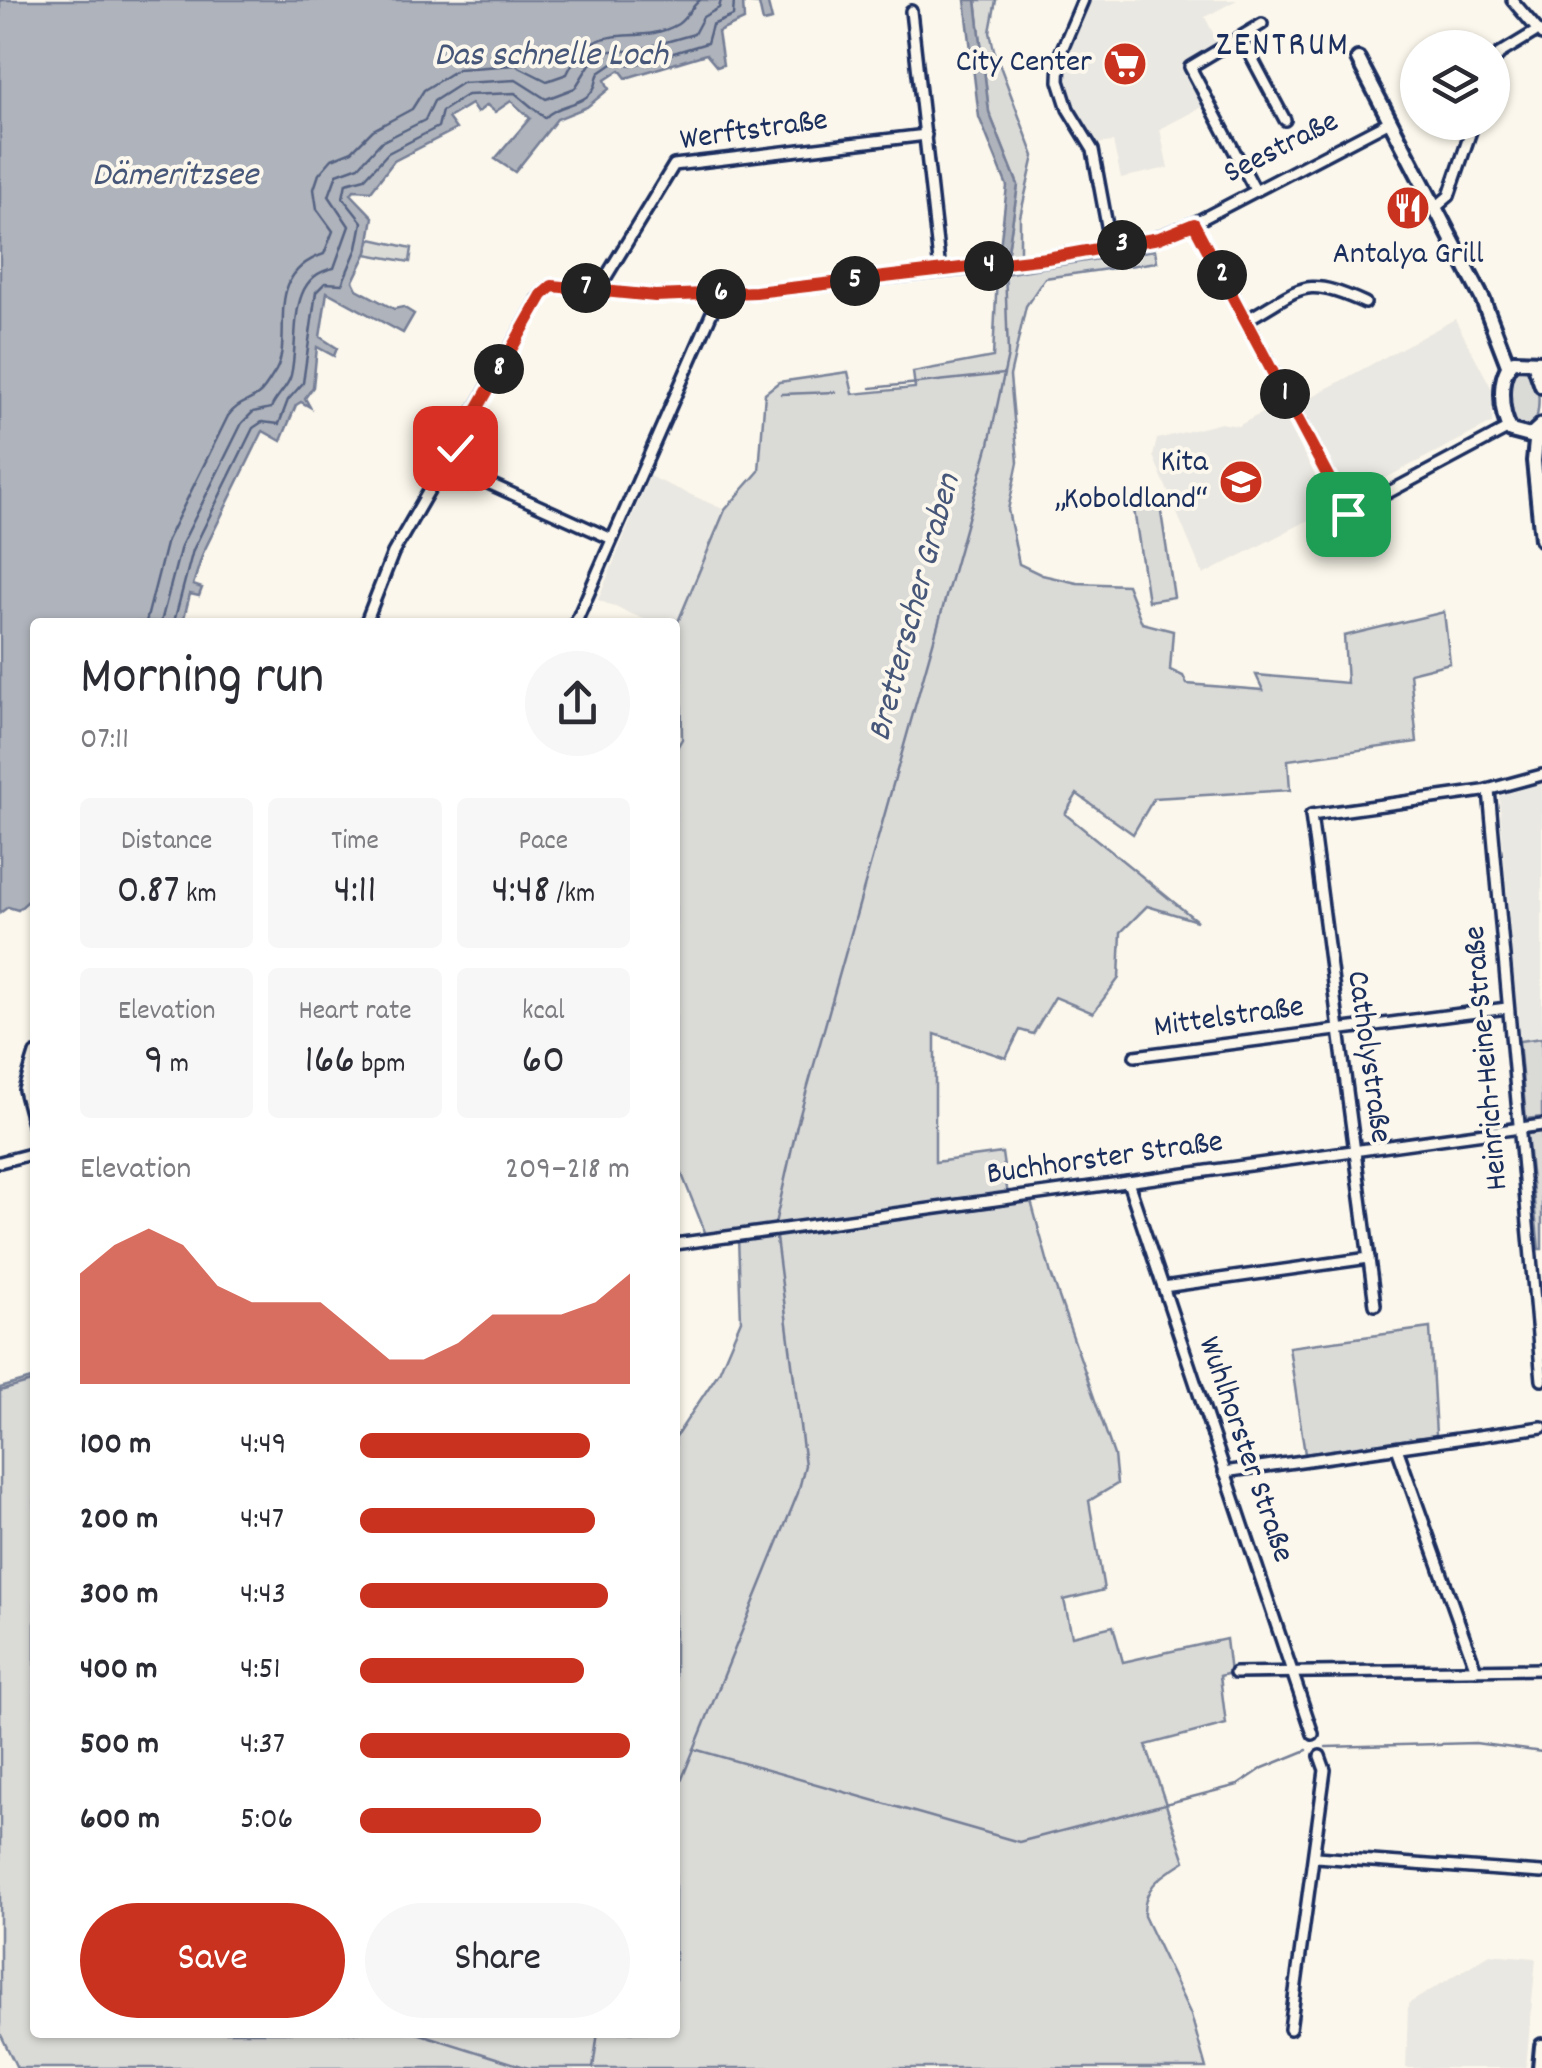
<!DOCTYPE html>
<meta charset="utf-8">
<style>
:root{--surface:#fff;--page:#f7f7f7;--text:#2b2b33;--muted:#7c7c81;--accent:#c8321e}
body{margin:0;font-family:Dekko,sans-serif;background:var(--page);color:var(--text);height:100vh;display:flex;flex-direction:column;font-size:38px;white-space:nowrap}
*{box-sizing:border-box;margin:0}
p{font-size:32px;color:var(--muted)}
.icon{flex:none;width:55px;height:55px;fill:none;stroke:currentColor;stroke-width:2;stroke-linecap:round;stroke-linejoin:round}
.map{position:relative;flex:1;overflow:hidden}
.drawer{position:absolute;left:30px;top:618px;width:650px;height:1420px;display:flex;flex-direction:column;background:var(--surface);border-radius:10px;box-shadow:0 2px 8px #0004}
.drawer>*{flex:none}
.tools{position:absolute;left:1400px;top:30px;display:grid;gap:20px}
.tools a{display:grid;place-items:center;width:110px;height:110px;border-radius:50%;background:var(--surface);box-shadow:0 2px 8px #0004;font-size:50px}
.pin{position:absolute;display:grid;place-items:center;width:85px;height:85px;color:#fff;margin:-42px;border-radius:20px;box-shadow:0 5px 15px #0006}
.km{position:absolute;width:50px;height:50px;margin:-25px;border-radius:50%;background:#222;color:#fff;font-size:28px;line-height:50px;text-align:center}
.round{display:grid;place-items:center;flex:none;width:105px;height:105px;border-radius:52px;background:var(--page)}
.summary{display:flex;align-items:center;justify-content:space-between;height:170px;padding:0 50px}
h1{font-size:55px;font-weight:600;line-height:75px}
.stats{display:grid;grid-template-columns:repeat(3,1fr);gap:15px;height:170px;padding:10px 50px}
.stats div{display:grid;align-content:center;border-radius:10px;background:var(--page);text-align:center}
.stats b{font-size:42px;font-weight:600}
.stats small{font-size:28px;font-weight:400}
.stats p{font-size:28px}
.chart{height:280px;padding:20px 50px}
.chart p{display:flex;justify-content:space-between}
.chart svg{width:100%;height:180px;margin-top:10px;fill:var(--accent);opacity:.7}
.button{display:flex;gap:20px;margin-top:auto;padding:20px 50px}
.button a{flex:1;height:115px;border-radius:60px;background:var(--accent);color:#fff;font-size:40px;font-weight:600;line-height:115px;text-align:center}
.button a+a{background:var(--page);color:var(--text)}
ul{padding:0 50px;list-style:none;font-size:32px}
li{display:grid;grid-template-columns:160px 120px 1fr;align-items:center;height:75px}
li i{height:25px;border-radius:12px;background:var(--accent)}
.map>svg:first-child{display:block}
</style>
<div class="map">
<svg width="1542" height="2068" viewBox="0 0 1542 2068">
<rect width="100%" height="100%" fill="#fbf7ec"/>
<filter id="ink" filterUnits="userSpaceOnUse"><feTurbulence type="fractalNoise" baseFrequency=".01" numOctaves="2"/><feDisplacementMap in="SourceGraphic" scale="20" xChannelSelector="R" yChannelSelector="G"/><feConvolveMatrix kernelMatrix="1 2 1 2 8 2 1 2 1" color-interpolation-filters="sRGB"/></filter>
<g filter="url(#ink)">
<g fill="#eae8e2">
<polygon points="1089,0 1237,0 1205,17 1219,45 1184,64 1206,105 1160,129 1168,168 1121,178 1113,142 1095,144 1067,96 1065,47"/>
<polygon points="1455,319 1493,391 1492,423 1347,498 1300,403"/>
<polygon points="1278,404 1332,508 1203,575 1153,456 1157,439 1221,423 1238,426"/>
<polygon points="649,476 725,510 675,629 675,622 651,622 598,600"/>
<polygon points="1542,783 1542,1038 1519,1041 1499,796"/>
<polygon points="1490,1954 1536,1958 1526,2068 1406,2068 1408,2004"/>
</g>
<g fill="#dadad7" stroke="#7a849a" stroke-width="2.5">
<polygon points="976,0 996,0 990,32 994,50 1034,156 1020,217 1020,255 1007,257 1018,185 989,112"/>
<polygon points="371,239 412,248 410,262 366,254"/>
<path d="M1155,250l2,12 -112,16 -19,28 -16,70 8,86 -10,48 11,54 23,11 35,8 50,2 15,38 31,8 -3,39 13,6 4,8 76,6 -7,-15 91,8 -3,-47 100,-24 6,51 -40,10 7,69 -129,18 2,30 -136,8 -21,36 -56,-40 -12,20 132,107 -50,-15 -26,26 -2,46 -26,35 -38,-16 -22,37 -13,-4 -14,28 -71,-24v128l67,-9 7,50 22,-2 20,73 63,181 3,29 -28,17 15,89 -40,10 8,36 41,-10 10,36 103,-23 4,34 -10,3 6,48 -80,21 39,116c-23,15 -42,24 -41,55l47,99 15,53h-1189l-17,-35v-645l35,-10v654h640v-594l44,-66 22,-52 -3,-83h-31l-32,-80v-406l7,-12 -1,-73 -6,-37 50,-119 34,-39 6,-78 14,-11 69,-10 5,22 62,-6 -2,-16 80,-15 4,-82z"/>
<path d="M1515,365l15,1c11,14 12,51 0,64l-15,-4c-8,-18 -9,-44 0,-61z"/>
<polygon points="1159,499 1174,597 1148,601 1133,503"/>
<polygon points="1542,1038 1542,1117 1526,1119 1519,1041"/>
<polygon points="1542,1132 1542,1249 1539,1249 1527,1134"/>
<polygon points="1430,1328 1436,1435 1305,1454 1289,1347"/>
</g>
<g fill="#afb3bb" stroke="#747e96" stroke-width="2.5">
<polygon points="0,0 767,0 772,20 763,22 759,4 743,2 744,20 718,32 723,65 717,67 706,54 626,78 620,70 605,80 609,89 587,107 557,119 515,172 495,159 530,118 511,101 495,112 487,105 477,113 471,104 448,118 456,129 394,161 371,191 354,190 351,194 373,217 367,252 353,281 357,289 394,309 403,307 414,314 403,333 327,292 320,337 337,348 334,356 317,347 313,387 305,398 310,407 301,402 296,405 281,441 263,431 203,553 193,585 202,588 199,596 190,594 183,622 35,622 35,895 18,910 8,907 0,913"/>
<polygon points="965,0 976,0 989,112 1018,185 1007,257 1001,258 1000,248 1007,186 979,117"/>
</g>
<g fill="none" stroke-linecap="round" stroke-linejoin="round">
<g stroke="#566483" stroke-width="2.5">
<path d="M146,622l21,-82 61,-124c10,-14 20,-13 31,-22 4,-3 11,-14 14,-19 25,-33 -15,-99 51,-121l9,-23 -16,-22 -3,-20 5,-15 13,-15 20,-8 21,-21 39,-21 12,-19 34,-21 57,-4 32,16 20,-7c27,-59 69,-25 111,-50 8,-5 13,-17 22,-24"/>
<path d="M161,622l20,-76 61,-123 11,-11 18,-4c5,-12 18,-22 20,-33 9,-37 -6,-98 43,-107l15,-42 -20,-30 8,-22 22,-8 22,-24 44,-22 9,-19 28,-18 54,-3 30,19 29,-11 15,-24 20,-13h24l60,-17 9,-17 16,-9 2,-8"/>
<path d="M174,622l19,-72 60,-122 9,-6 17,2 9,-24 15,-17 13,-91 9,-9 17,1 15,-36 5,-26 -19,-24 3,-15 19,-5 23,-25 50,-26 4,-16 25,-16 48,-2 30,25c13,-15 40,-12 49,-30 3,-4 2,-10 5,-15l16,-11 18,3 74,-22 5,-18 21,-9 1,-16"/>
</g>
<g stroke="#747e96" stroke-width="2.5">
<polyline points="871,388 1004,374"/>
<polyline points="781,394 836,392"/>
<polyline points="775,1224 797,1125 989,444 1008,355 1005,268"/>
<polyline points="0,1391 35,1381"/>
<polyline points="1326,1747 1475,1743 1542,1752"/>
<polyline points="694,1749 1019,1842 1238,1785 1263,1768 1307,1750"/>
<polyline points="675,1796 798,1493 805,1465 776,1238"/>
<polyline points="414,2032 528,2068"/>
<polyline points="593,2068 598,2032"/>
</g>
<defs>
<g id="street">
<polyline points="1083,0 1060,54 1059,81 1068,109 1093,150 1111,247"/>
<polyline points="1512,0 1542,35"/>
<polyline points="911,11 940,271"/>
<polyline points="1242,39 1285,120"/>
<polyline points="1492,66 1499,54 1537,31"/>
<polyline points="1255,190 1190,67 1262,24"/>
<polyline points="1435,208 1449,196 1474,122"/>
<polyline points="1194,223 1348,514 1509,428"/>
<polyline points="598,290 674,165 926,135"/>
<path d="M1246,320c57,-31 55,-46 119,-17"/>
<polyline points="446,464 612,539"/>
<polyline points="366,622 393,553 541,295 552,286 655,296 756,292 1001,265 1145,242 1194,223 1390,121"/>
<polyline points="576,622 720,294"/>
<polyline points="1489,790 1542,1380"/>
<polyline points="35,1054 24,1090 35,1132"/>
<polyline points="1135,1056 1507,1008"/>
<polyline points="0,1162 35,1153"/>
<polyline points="1128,1182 1313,1734"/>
<polyline points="675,1244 1542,1125"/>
<polyline points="1163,1287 1369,1258"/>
<polyline points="1375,1305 1311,815 1483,791 1542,775"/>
<polyline points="1397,1448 1476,1670"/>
<polyline points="1224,1472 1542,1427"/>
<polyline points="1235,1673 1542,1669"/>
<polyline points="1316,1857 1542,1873"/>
<polyline points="1290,2029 1325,1770 1320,1756"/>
</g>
<g id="secondary">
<polyline points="1358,59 1483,300 1508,365"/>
<path d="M1542,362l-28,-1c-17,13 -14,52 -3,70l19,5 12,-11"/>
<polyline points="1534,363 1542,386"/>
<polyline points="1537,432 1534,461 1542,539"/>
<polyline points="1540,2068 1542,2046"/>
</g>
</defs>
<use href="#street" stroke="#1b2f5e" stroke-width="16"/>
<use href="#secondary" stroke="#1b2f5e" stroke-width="20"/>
<use href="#street" stroke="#fbf7ec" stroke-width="9"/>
<use href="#secondary" stroke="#fbf7ec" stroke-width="12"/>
</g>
</g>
<g fill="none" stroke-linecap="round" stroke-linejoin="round" filter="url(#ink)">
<defs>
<polyline id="route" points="455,448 542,295 552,286 655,296 756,292 1047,258 1159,238 1194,224 1348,514"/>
</defs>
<use href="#route" stroke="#fff" stroke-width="20"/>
<use href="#route" stroke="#c8321e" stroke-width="12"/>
</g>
<defs>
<symbol id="supermarket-disc" viewBox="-11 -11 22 22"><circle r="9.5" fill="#c8321e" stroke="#fbf7ec"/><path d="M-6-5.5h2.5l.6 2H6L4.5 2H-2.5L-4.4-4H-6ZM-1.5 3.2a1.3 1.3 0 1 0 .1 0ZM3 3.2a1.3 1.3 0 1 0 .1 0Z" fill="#fff"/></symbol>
<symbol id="restaurant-disc" viewBox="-11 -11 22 22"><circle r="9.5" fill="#c8321e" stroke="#fbf7ec"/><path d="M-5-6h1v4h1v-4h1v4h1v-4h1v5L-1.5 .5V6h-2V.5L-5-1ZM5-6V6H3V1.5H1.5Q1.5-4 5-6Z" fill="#fff"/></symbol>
<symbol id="school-disc" viewBox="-11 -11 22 22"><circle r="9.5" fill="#c8321e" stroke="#fbf7ec"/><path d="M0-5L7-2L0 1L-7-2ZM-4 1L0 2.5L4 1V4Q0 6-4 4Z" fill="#fff"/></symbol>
</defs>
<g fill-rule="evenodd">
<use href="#supermarket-disc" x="1100" y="39" width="50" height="50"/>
<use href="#restaurant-disc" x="1383" y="183" width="50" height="50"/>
<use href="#school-disc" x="1216" y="457" width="50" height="50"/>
</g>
<g text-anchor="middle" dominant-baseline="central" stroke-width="8" stroke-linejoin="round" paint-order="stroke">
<g font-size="32" fill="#1b2f5e" stroke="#fbf7ec" text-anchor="end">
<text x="1092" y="64">City Center</text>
<text x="1408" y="256" text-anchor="middle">Antalya Grill</text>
<text x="1208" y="464">Kita<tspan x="1208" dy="37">„Koboldland“</tspan></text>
</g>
<g font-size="32" fill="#1b2f5e" stroke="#fbf7ec">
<text transform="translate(754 132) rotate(-8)">Werftstraße</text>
<text transform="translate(1282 149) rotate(-27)">Seestraße</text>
<text transform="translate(1229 1019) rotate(-8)">Mittelstraße</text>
<text transform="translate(1367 1057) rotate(82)">Catholystraße</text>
<text transform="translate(1488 1058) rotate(-95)">Heinrich-Heine-Straße</text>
<text transform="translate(1105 1160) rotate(-8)">Buchhorster Straße</text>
<text transform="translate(1244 1450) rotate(71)">Wuhlhorster Straße</text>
</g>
<g font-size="35" letter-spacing="2.5" fill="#1b2f5e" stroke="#fbf7ec">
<text x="1283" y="47">ZENTRUM</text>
</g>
<g font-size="35" font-style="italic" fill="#47577a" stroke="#fbf7ec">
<text x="551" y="57">Das schnelle Loch</text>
<text x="175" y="177">Dämeritzsee</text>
<text transform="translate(916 608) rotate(-75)">Bretterscher Graben</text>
</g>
</g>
</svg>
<div class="tools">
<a><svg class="icon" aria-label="layers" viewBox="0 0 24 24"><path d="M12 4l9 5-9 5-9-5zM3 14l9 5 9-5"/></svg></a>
</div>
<div class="pin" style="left:1348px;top:514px;background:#1e9e55"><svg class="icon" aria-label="arrive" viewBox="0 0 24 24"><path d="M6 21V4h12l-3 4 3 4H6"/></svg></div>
<div class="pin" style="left:455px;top:448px;background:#d93025"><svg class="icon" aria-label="check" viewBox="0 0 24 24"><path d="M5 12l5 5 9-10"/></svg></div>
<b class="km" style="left:1285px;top:394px">1</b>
<b class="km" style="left:1222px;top:275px">2</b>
<b class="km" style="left:1122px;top:245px">3</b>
<b class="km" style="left:989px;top:266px">4</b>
<b class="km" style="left:855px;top:281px">5</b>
<b class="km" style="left:721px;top:294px">6</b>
<b class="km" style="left:586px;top:288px">7</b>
<b class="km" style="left:499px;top:369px">8</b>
<section class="drawer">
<div class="summary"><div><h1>Morning run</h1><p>07:11</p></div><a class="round"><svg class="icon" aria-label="share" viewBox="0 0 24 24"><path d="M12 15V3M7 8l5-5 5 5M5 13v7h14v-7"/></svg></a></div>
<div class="stats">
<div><p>Distance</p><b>0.87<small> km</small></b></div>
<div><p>Time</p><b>4:11</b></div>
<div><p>Pace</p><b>4:48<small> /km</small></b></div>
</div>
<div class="stats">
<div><p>Elevation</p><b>9<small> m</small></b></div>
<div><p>Heart rate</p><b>166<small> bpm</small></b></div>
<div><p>kcal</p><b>60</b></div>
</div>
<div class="chart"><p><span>Elevation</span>209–218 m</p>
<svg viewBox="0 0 160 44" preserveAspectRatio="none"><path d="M0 44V17L10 10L20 6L30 10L40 20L50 24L60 24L70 24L80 31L90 38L100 38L110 34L120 27L130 27L140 27L150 24L160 17V44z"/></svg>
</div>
<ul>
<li><b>100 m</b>4:49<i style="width:85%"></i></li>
<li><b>200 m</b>4:47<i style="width:87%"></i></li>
<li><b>300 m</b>4:43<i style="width:92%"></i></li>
<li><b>400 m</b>4:51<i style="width:83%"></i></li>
<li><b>500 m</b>4:37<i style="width:100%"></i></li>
<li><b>600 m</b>5:06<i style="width:67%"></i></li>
</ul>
<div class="button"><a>Save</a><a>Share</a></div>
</section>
</div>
